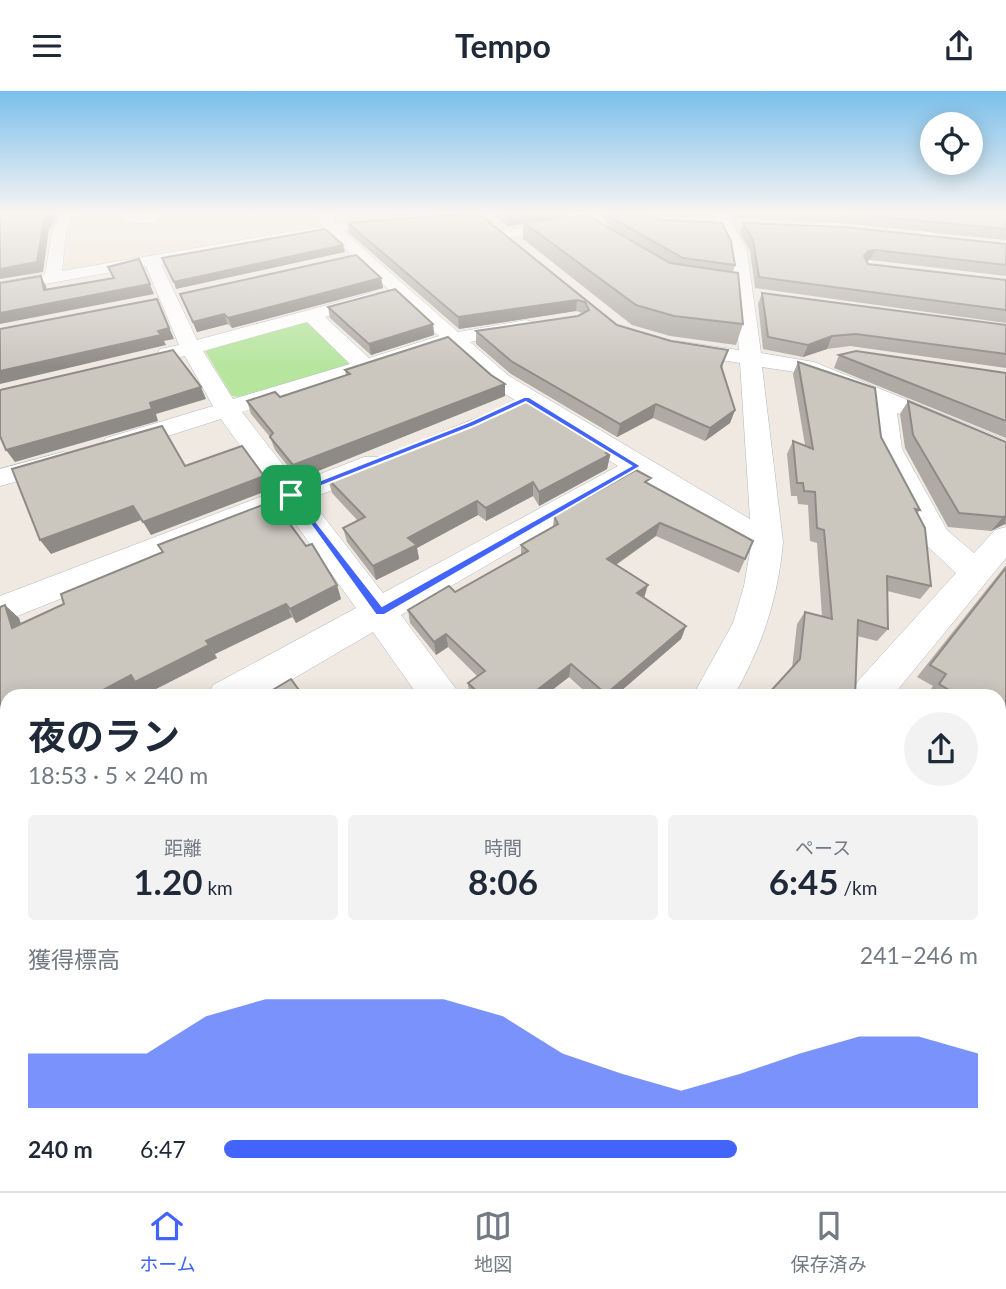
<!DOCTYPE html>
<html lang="ja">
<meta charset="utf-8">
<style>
:root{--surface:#fff;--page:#f2f2f3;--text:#1f2937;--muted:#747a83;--line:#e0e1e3;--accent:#4264fb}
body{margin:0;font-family:Lato,"Noto Sans JP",sans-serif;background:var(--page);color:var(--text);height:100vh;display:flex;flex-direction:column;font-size:26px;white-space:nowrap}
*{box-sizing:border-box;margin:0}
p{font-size:23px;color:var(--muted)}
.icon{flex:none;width:38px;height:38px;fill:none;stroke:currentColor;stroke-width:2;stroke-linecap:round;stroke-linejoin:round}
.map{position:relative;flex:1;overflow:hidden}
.sheet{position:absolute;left:0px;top:598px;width:1006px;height:502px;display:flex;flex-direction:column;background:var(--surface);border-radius:21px 21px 0 0;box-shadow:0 4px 18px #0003}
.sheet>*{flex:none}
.fabs{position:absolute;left:920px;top:21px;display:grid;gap:14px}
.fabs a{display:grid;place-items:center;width:63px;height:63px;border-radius:50%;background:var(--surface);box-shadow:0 4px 18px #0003;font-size:35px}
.pin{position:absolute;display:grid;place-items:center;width:60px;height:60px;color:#fff;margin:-30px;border-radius:14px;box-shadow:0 4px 10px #0006}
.round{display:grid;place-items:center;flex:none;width:74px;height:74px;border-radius:37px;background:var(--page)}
.head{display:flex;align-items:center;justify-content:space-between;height:119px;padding:0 28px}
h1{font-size:38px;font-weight:700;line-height:52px}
.metrics{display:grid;grid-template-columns:repeat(3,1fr);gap:10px;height:119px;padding:7px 28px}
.metrics div{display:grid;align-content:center;border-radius:7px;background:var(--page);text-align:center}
.metrics b{font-size:35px;font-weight:700}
.metrics small{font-size:19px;font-weight:400}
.metrics p{font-size:19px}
.chart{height:196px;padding:14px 28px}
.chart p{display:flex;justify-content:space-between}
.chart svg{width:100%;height:126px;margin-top:7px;fill:var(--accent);opacity:.7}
ul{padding:0 28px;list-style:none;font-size:23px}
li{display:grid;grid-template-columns:112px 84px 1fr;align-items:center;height:52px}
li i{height:18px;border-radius:9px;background:var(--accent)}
header{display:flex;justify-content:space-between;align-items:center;height:91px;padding:0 28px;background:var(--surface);font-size:32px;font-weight:700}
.tabs{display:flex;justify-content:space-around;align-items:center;height:98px;border-top:2px solid var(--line);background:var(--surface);font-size:19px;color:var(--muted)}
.tabs a{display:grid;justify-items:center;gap:4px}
.tabs .current{color:var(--accent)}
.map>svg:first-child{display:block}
</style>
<header><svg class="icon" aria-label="menu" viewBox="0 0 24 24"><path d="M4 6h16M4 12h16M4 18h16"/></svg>Tempo<svg class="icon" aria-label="share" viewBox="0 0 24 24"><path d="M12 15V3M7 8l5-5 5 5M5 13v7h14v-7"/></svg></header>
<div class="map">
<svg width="1006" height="1100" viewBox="0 0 1006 1100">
<rect width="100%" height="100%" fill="#efe9e1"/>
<g fill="#f0e6d1">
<polygon points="78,123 312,123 315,131 309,137 147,168 72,180 63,179"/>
<polygon points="331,123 469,123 470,124 344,133 336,132"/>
</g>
<polygon fill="#b6e59e" points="301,231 314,232 352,270 347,276 250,307 232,305 205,260"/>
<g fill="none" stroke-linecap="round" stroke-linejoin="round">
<defs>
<polyline id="service" points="133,123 151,123"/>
<g id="minor">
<path d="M59,123h14l-7,19 -4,38 260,-45 -4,-12h14l4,10 23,-2v6l-16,3 115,101 68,-12 7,2 3,4 -3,4 -63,12 39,34 241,143 -10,-156 -63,-10 -10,-6 10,-6 62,9 -8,-99 -17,-37h14l19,37 14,102 53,9 192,78v17l-109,-44 5,36 45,81 27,23 21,-23 11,-3v31l-111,135 2,4h-43l-2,-4 6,-12 98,-108 -32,-30 -48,-94 -4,-47 -71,-29 -39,-6 21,175c-5,57 -21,105 -50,155h-41l41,-74 11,-37 7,-40 -114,-68 -236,137 61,82h-43l-46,-65 -111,65h-55l6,-12 143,-77 -71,-99 -285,114v-27l273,-104 -52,-73 -97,31h-18l-4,-6 4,-6 107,-32 -28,-50 -17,4 -11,-6 3,-5 19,-4 -33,-79 -146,26v-10l45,-8 7,-41zM329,143l110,102 -70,22 -44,-41 56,-15 3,-4 -3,-4 -6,-2 -178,48 -36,-76zM307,231l43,42 -117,35 -30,-48zM450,255l43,40 125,80 -235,127 -73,-94 74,-30 4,-6 -4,-6h-20l-67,26 -55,-71z"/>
<polygon points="565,123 582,123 626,152 623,155 613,155 578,133 577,138 572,139 503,147 496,143 503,139 576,132"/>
<path d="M814,123c29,0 46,29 61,51l-2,4h-12l-26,-36z"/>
<polygon points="898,123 913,123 942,149 934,154 929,152"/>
<polygon points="63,361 73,363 77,369 73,375 0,395 0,378"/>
<polygon points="999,665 1006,667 1006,710 999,707"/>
<polygon points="999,792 1006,794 1006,848 999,845"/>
<polygon points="112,1094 183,1094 180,1100 110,1100"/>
</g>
</defs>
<use href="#service" stroke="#b4b7c1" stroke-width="19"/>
<use href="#minor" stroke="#b4b7c1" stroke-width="1"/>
<use href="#service" stroke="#fff" stroke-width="18"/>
<use href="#minor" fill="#fff" fill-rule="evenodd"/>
</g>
<g fill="#afaba4">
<polygon points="391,123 434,123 391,125"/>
<polygon points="491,123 568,123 567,126 671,172 607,134 605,126 590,123 714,123 713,127 649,124 735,174 733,181 743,233 736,254 670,245 632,234 523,148 523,133 507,135"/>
<polygon points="730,123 1006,123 1006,149 840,132 734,127"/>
<polygon points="466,124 617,234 671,250 728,259 722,277 735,319 730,332 705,350 653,327 617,346 511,283 476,253 476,240 578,225 583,222 576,220 459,238 349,142 348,132"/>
<polygon points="743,132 1006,153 1006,185 870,169 867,170 868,173 1006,189 1006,232 755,197 750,160 740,142"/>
<polygon points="381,187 383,197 232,237 228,233 197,241 180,203"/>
<polygon points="762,202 1006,234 1006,277 850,255 827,258 803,266 763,258 758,213"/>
<polygon points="328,216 433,233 434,244 371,264 330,227"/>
<polygon points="839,264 1006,282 1006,347 834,277"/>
<polygon points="798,271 881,346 920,419 917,423 931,495 920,508 887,500 888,538 877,550 857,545 855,606 767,606 792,577 797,533 805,521 822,525 817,452 810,450 808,414 798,413 797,405 791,405 787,363 793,350 805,354 793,283"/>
<polygon points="345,279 491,284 505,293 505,305 298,388 275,359 270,346 251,323 247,310 280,306 346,284"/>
<polygon points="908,310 1006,351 1006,435 1005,433 991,440 948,436 905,357 900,323"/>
<polygon points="611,360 607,378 539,415 533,405 486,430 478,424 417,457 419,468 376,489 347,451 343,437 358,430 332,402 328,388"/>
<polygon points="649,393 753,450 739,482 656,445 616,474 644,507 686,535 681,548 614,606 591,606 569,586 543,606 471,606 469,604 468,592 477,585 448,556 436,564 410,532 408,519 455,501 521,463 521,454 553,436 554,425"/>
<polygon points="306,455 337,494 341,508 296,532 292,526 215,563 217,567 146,603 141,598 126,606 7,606 7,667 0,671 0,516 19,527 21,533"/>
<polygon points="1006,474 1006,649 999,645 999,606 927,606 926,605 933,595 917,586"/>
<polygon points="999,701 1006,705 1006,782 1003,783 999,780"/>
</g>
<g fill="#8e8b86">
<polygon points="49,123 59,123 49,138 43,181 0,188 0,178"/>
<polygon points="528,123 568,123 567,128 523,131 523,133 507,135 507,126"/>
<polygon points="343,154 345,161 176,198 174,191"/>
<polygon points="875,159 870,169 864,170 864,165 868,160"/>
<polygon points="139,168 154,203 0,233 0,222 150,193"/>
<polygon points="41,185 46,195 49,209 44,199"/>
<polygon points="381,187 383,197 232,237 228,227"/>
<polygon points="157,208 174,248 164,250 166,254 0,293 0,280 158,240"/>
<polygon points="577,209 576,220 459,238 458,226"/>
<polygon points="224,223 228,233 197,241 193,231"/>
<polygon points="433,233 434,244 371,264 369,253"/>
<polygon points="832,245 827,258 803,266 808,254"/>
<polygon points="505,293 505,305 298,388 293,374"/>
<polygon points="201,296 206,308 156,323 158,330 15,371 6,359 150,312"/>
<polygon points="656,313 653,327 617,346 620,333"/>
<polygon points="735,319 730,332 705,350 710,337"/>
<polygon points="611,360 607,378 539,415 539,401"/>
<polygon points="264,385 269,399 151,444 143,431"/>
<polygon points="533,391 533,405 486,430 486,417"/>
<polygon points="477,410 478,424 417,457 419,468 376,489 373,475 408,447"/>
<polygon points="133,415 141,429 51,463 40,449"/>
<polygon points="1006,425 1005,433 991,440 1003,426"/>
<polygon points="660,432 656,445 604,482 607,468"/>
<polygon points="337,494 341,508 296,532 290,518"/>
<polygon points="648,494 644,507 637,502"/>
<polygon points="286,513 292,526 215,563 206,550"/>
<polygon points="5,514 19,527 26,550 12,537"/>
<polygon points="686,535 681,548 614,606 605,606 606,603"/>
<polygon points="446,543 448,556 436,564 434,551"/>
<polygon points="209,554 217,567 146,603 141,598 126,606 90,606 131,584"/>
<polygon points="571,573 569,586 543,606 528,606"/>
<polygon points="7,648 7,667 0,671 0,651"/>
<polygon points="409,1094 423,1094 426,1100 413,1100"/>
</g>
<g fill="#cbc7bf" stroke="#8e8b86" stroke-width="2">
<polygon points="0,123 49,123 44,129 37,171 0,178"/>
<polygon points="467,123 479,123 617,234 671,250 728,259 721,275 735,319 710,337 656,313 620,333 511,270 476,240 578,225 589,219 585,211 577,209 458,226 348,132"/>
<polygon points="504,123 528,123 507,126"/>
<polygon points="608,123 647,123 662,129 722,132 731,150 735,174 683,167 608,125"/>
<polygon points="849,123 1004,123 1006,124 1006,138"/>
<polygon points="587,124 670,172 738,182 743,233 674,225 636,214 523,131"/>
<polygon points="743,132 844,136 1006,153 1006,174 875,159 868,160 864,165 868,173 1006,189 1006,219 759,186 753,149"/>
<polygon points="325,138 343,154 174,191 162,167"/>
<polygon points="356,164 381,187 228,227 224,223 193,231 180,203"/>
<polygon points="139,168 150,193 0,222 0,192 41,185 44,199 114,187 108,176"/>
<polygon points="395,198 433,233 369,253 328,216"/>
<polygon points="762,202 1006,234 1006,263 856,243 832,245 808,254 768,246"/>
<polygon points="157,208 169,237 158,240 161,244 0,280 0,238"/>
<polygon points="448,246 491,284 505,293 293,374 270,346 273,342 247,310 275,301 280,306 350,283 345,279"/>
<polygon points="173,259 201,296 150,312 152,318 6,359 0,345 0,299"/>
<polygon points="856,260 1006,282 1006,330 839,264"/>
<polygon points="798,271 875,297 881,346 920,419 915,418 925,437 931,495 887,485 888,538 858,529 855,606 772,606 768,603 800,568 805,521 832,528 824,439 817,437 815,401 804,400 803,392 797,392 793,350 813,358"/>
<polygon points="527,307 611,360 606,362 609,364 539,401 533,391 486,417 477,410 408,447 417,454 373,475 343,437 365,426 328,388"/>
<polygon points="908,310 1006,351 1006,425 1003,426 959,422 913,344"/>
<polygon points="162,335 185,375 242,355 264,385 143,431 133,415 40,449 12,378"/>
<polygon points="636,379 651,387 645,391 753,450 745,468 660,432 607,468 648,494 637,502 686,535 606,603 571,573 528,606 483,606 468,592 485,580 446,543 434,551 408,519 449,495 455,501 528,460 521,454 558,433 554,425"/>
<polygon points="273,410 306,455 312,453 337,494 290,518 286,513 206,550 209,554 135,591 131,584 90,606 7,606 7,629 5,630 7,639 7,648 0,651 0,516 5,514 12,537 64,513 61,503 163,461 158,454"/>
<polygon points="1006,477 1006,628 999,623 999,606 961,606 939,593 946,583 930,574"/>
<polygon points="291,588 304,606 261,606"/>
<polygon points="999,701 1006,705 1006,764 999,759"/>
<polygon points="7,725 7,901 0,866 0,729"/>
<polygon points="237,1094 409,1094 413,1100 230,1100"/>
</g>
<linearGradient id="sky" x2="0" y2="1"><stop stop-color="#7abfeb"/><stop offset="0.44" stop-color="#f8f5f2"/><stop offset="1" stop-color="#f8f5f2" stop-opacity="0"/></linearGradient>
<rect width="1006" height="277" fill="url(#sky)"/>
<path fill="#4264fb" stroke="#fff" stroke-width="2" fill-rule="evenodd" d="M524,306h5l112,69 -257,149h-8l-88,-122 181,-71zM526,311l105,64 -249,140 -86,-110 178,-70z"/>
</svg>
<div class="fabs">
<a><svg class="icon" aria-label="locate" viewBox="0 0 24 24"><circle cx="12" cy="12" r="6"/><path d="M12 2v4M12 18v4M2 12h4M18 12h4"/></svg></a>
</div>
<div class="pin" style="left:291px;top:404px;background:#1e9e55"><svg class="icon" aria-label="arrive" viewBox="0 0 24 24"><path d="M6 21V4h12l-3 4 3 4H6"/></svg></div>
<section class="sheet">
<div class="head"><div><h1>夜のラン</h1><p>18:53 · 5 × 240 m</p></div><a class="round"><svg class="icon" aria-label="share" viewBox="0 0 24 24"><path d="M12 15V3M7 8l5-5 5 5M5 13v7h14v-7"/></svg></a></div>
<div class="metrics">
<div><p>距離</p><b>1.20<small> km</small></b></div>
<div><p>時間</p><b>8:06</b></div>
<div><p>ペース</p><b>6:45<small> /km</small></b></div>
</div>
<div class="chart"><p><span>獲得標高</span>241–246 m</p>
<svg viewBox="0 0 160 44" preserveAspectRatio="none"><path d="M0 44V25L10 25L20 25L30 12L40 6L50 6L60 6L70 6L80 12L90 25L100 32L110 38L120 32L130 25L140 19L150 19L160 25V44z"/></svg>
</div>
<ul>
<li><b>240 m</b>6:47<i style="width:68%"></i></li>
</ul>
</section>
</div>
<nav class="tabs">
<a class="current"><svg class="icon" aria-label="home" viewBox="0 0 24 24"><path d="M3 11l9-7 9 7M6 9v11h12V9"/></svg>ホーム</a>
<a><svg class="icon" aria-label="map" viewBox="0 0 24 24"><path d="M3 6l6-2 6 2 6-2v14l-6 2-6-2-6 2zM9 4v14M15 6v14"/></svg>地図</a>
<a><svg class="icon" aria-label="saved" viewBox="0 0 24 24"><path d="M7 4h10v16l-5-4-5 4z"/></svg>保存済み</a>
</nav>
